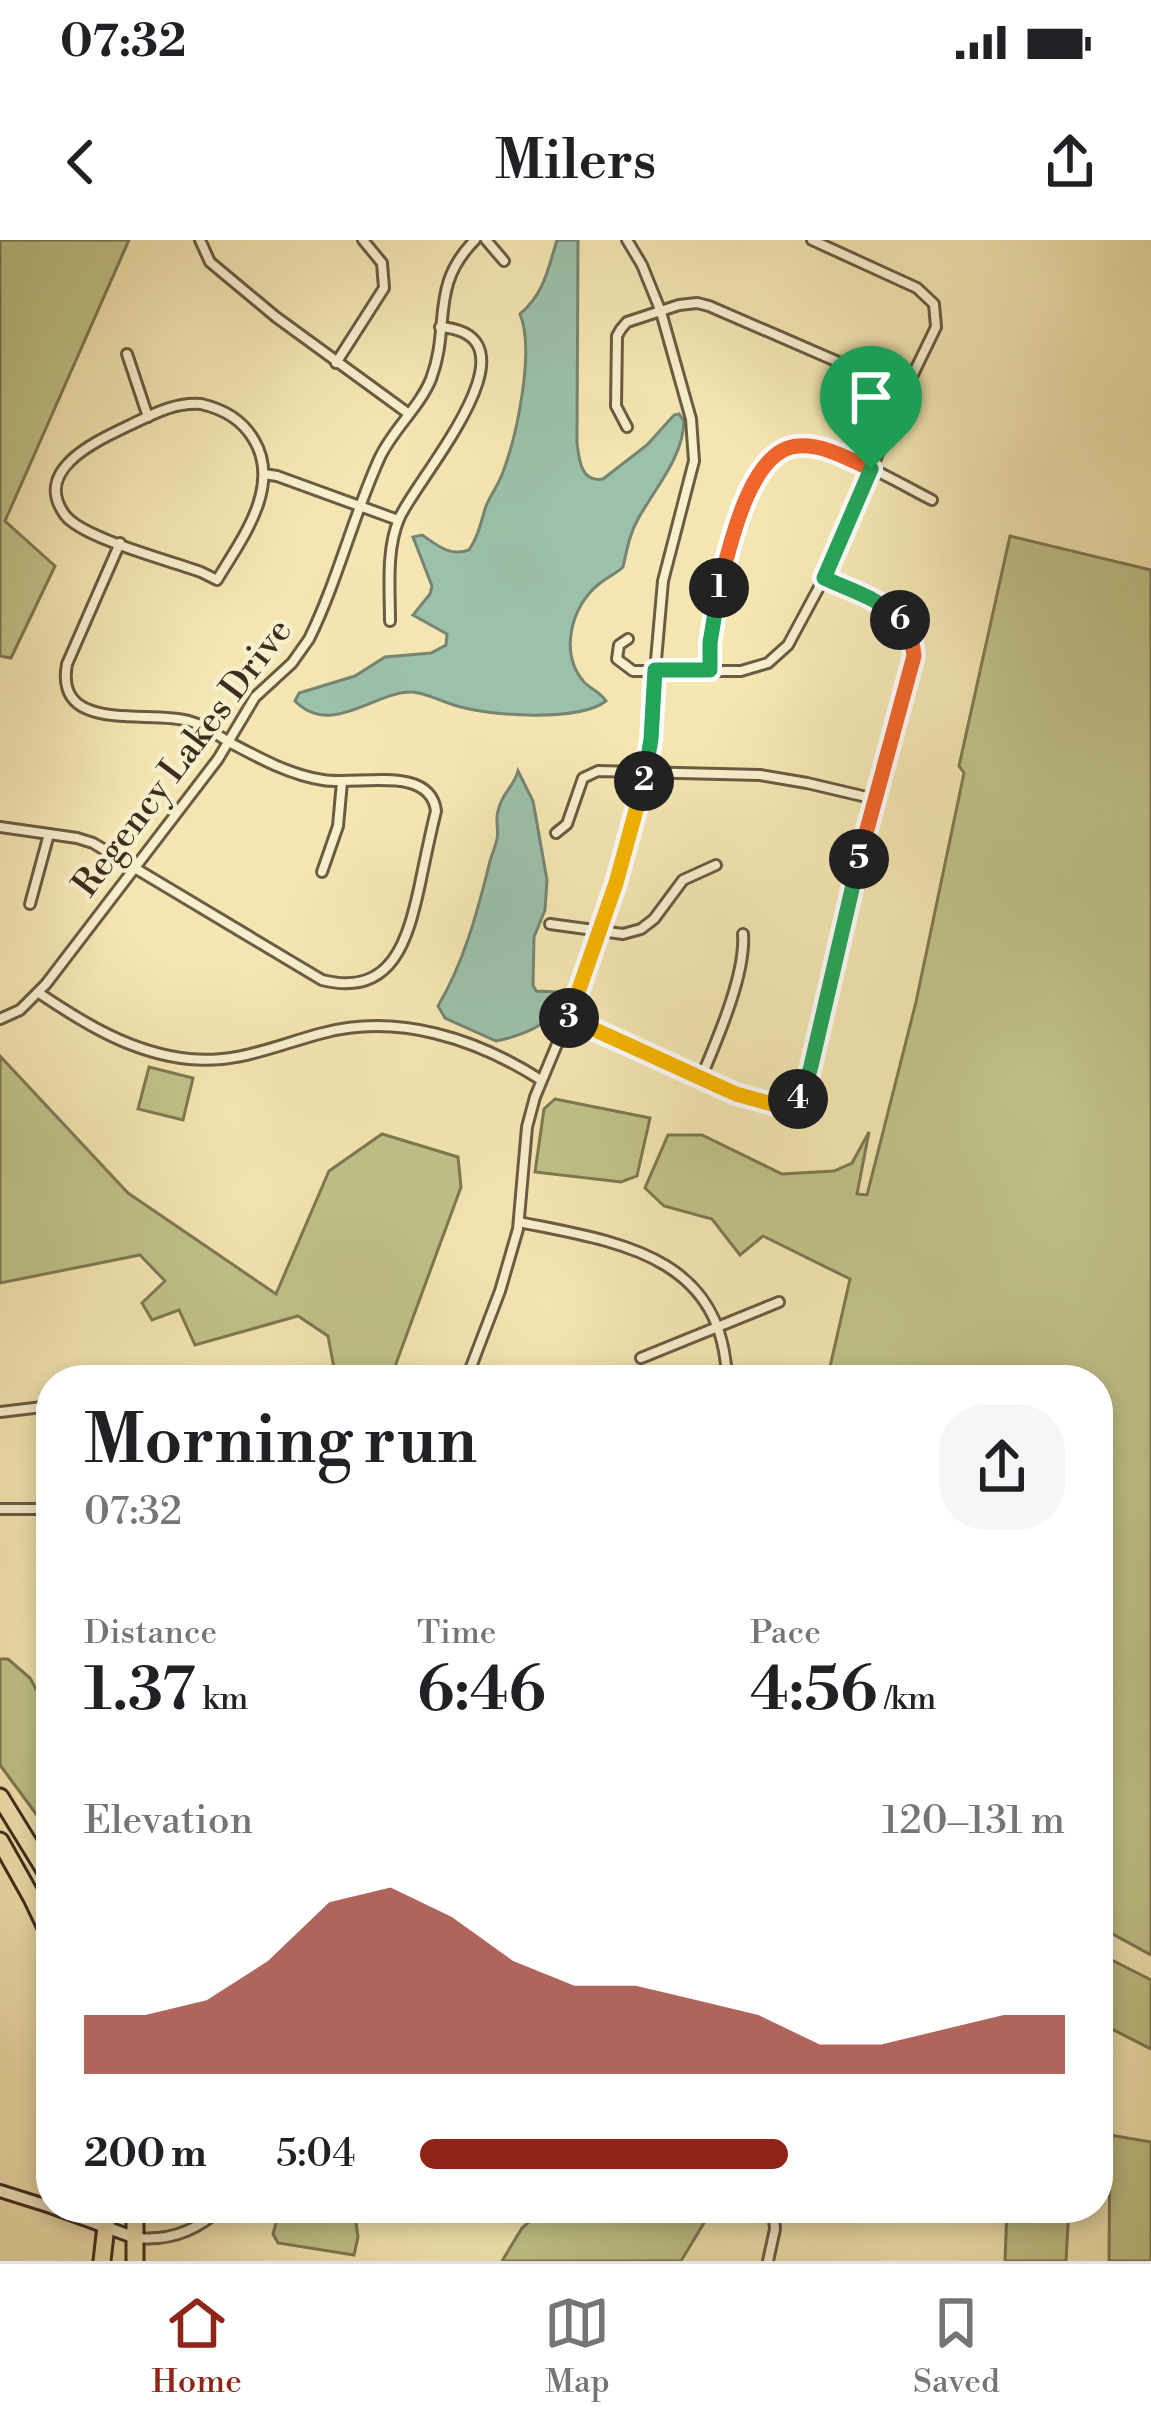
<!DOCTYPE html>
<meta charset="utf-8">
<style>
:root{--surface:#fff;--page:#f6f6f6;--text:#202124;--muted:#757577;--line:#e0e0e0;--accent:#8f2418}
body{margin:0;font-family:"Libre Bodoni",serif;background:var(--page);color:var(--text);height:100vh;display:flex;flex-direction:column;font-size:45px;white-space:nowrap}
*{box-sizing:border-box;margin:0}
p{font-size:39px;color:var(--muted)}
.icon{flex:none;width:66px;height:66px;fill:none;stroke:currentColor;stroke-width:2;stroke-linecap:round;stroke-linejoin:round}
.map{position:relative;flex:1;overflow:hidden}
.sheet{position:absolute;left:36px;top:1125px;width:1077px;height:858px;display:flex;flex-direction:column;background:var(--surface);border-radius:48px;box-shadow:0 6px 18px #0003}
.sheet>*{flex:none}
.pin{position:absolute;display:grid;place-items:center;width:102px;height:102px;color:#fff;margin:-123px -51px;border-radius:50% 50% 50% 0;rotate:-45deg;box-shadow:0 0 12px #0007}
.pin .icon{rotate:45deg}
.km{position:absolute;width:60px;height:60px;margin:-30px;border-radius:50%;background:#222;color:#fff;font-size:33px;line-height:60px;text-align:center}
.round{display:grid;place-items:center;flex:none;width:126px;height:126px;border-radius:48px;background:var(--page)}
.overview{display:flex;align-items:center;justify-content:space-between;height:204px;padding:0 48px}
h1{font-size:66px;font-weight:600;line-height:90px}
.metrics{display:grid;grid-template-columns:repeat(3,1fr);gap:18px;height:204px;padding:12px 48px}
.metrics div{display:grid;align-content:center}
.metrics b{font-size:60px;font-weight:600}
.metrics small{font-size:33px;font-weight:400}
.metrics p{font-size:33px}
.chart{height:336px;padding:24px 48px}
.chart p{display:flex;justify-content:space-between}
.chart svg{width:100%;height:216px;margin-top:12px;fill:var(--accent);opacity:.7}
ul{padding:0 48px;list-style:none;font-size:39px}
li{display:grid;grid-template-columns:192px 144px 1fr;align-items:center;height:90px}
li i{height:30px;border-radius:15px;background:var(--accent)}
.status{display:flex;justify-content:space-between;align-items:center;height:84px;padding:0 60px;background:var(--surface);direction:ltr}
.status svg{height:33px;fill:currentColor}
header{display:flex;justify-content:space-between;align-items:center;height:156px;padding:0 48px;background:var(--surface);font-size:54px;font-weight:600}
.tabs{display:flex;justify-content:space-around;align-items:center;height:168px;border-top:3px solid var(--line);background:var(--surface);font-size:33px;color:var(--muted)}
.tabs a{display:grid;justify-items:center;gap:6px}
.tabs .current{color:var(--accent)}
.map>svg:first-child{display:block}
</style>
<div class="status"><b>07:32</b><svg viewBox="0 0 49 12"><path d="M0 12V9h3v3zM5 12V6h3v6zM10 12V3h3v9zM15 12V0h3v12zM26 1h20v11H26zM47 4h2v5h-2z"/></svg></div>
<header><svg class="icon" aria-label="back" viewBox="0 0 24 24"><path d="M15 5l-7 7 7 7"/></svg>Milers<svg class="icon" aria-label="share" viewBox="0 0 24 24"><path d="M12 15V3M7 8l5-5 5 5M5 13v7h14v-7"/></svg></header>
<div class="map">
<svg width="1151" height="2021" viewBox="0 0 1151 2021">
<rect width="100%" height="100%" fill="#f4e6b2"/>
<filter id="stains"><feTurbulence type="fractalNoise" baseFrequency=".00167" numOctaves="4"/><feColorMatrix values="0 0 0 0 .2 0 0 0 0 .09 0 0 0 0 .02 0 0 0 .5 -.17"/></filter>
<radialGradient id="worn" r=".72"><stop offset=".6" stop-color="#630" stop-opacity="0"/><stop offset="1" stop-color="#630" stop-opacity=".3"/></radialGradient>
<g fill="#c0c389" stroke="#7e7854" stroke-width="3">
<polygon points="0,0 129,0 5,281 55,326 11,418 0,416"/>
<polygon points="1010,296 1151,330 1151,1715 1098,1686 1098,1140 827,1140 850,1039 763,996 740,1015 712,979 664,966 645,948 668,895 702,895 782,934 834,931 852,923 869,892 857,954 867,955 916,762 964,533 959,526"/>
<polygon points="0,816 128,953 276,1054 329,931 382,894 458,917 461,947 390,1140 325,1140 334,1128 328,1096 298,1076 195,1105 179,1070 152,1080 142,1063 165,1041 140,1015 0,1043"/>
<polygon points="149,827 193,838 183,880 138,869"/>
<polygon points="555,859 650,878 637,936 621,942 535,932 544,869"/>
<polygon points="0,1419 8,1419 30,1438 51,1476 51,1599 45,1586 0,1525"/>
<polygon points="1098,1713 1151,1740 1151,1809 1098,1782"/>
<polygon points="1110,1895 1151,1902 1151,2021 1109,2021"/>
<polygon points="280,1968 354,1968 358,1997 354,2015 278,2003 273,1994"/>
<polygon points="545,1968 713,1968 681,2021 502,2021 522,1988"/>
<polygon points="1007,1968 1069,1968 1066,2021 1005,2021"/>
</g>
<g fill="#9cc0aa" stroke="#768572" stroke-width="3">
<path d="M557,0h21l-1,203c2,17 4,40 26,36l44,-34 27,-30 5,-1 5,7c-1,37 -29,67 -46,98 -9,16 -11,31 -15,48 -7,7 -16,10 -24,17 -28,22 -40,69 -15,98 8,8 16,10 22,19 -27,21 -116,15 -149,5 -15,-4 -30,-13 -45,-14 -37,-1 -81,46 -117,9l4,-8 56,-17 30,-19 46,-4 15,-8 1,-11 -34,-19 17,-21 2,-8 -19,-49 9,-2c15,10 28,22 47,15 9,-13 12,-28 17,-44 5,-12 13,-22 17,-34 14,-37 32,-122 17,-158 24,-20 28,-45 37,-74z"/>
<path d="M518,531l15,30 14,79 -2,30 -11,27 -1,48 3,6 21,1 4,8c-9,25 -41,36 -65,41l-51,-23 -7,-12c25,-42 39,-92 51,-141 2,-9 6,-17 8,-26 2,-10 -2,-19 1,-28 4,-19 16,-24 20,-40z"/>
</g>
<g fill="none" stroke-linecap="round" stroke-linejoin="round">
<defs>
<g id="street">
<polyline points="200,0 210,22 276,77 409,174"/>
<polyline points="486,0 504,21"/>
<polyline points="127,114 148,177"/>
<polyline points="336,123 384,48 382,23 363,0"/>
<path d="M201,164c22,5 41,15 53,36 28,47 -13,100 -37,140l-16,-8c-30,-11 -119,-34 -136,-57 -34,-46 34,-75 65,-90 23,-11 45,-23 71,-21z"/>
<polyline points="627,187 616,166 617,96 621,89 627,82 679,65 697,63 709,66 905,151"/>
<polyline points="264,234 277,236 398,280"/>
<path d="M390,381c0,-33 -4,-71 9,-102 15,-38 148,-184 41,-192"/>
<polyline points="628,399 619,405 617,419 633,431 741,431 768,423 788,405 824,338 905,151 936,87 934,64 917,48 812,0"/>
<path d="M710,430c-1,-48 27,-216 85,-224 34,-5 105,38 137,54"/>
<path d="M0,587l77,11 16,5 229,137c71,18 86,-41 98,-96 5,-24 10,-49 16,-73 -6,-47 -79,-25 -113,-31 -33,-5 -64,-22 -94,-38 -13,-8 -25,-17 -40,-21 -40,-12 -135,14 -122,-57l53,-121"/>
<polyline points="556,593 567,584 583,538 598,531 760,535 807,543 875,559"/>
<polyline points="322,632 338,586 342,542"/>
<polyline points="30,664 49,594"/>
<polyline points="550,684 623,694 641,689 654,679 683,640 716,625"/>
<path d="M39,753c46,31 93,60 150,66 50,5 87,-14 134,-26 75,-20 154,6 218,47"/>
<path d="M0,779l20,-9 26,-26 172,-225 37,-62 37,-34 17,-24c29,-59 44,-123 71,-182 14,-29 39,-49 51,-78 20,-53 -2,-93 44,-139"/>
<path d="M568,779l192,83 29,2 15,-13 57,-239 53,-196c-6,-49 -50,-60 -90,-78"/>
<path d="M701,838c16,-38 45,-104 42,-144"/>
<path d="M519,982c98,20 204,32 208,158"/>
<polyline points="641,1118 779,1062"/>
<polyline points="466,1140 500,1051 518,989 527,887 535,857 573,766 600,692 646,533 663,341 694,221 691,179 661,72 642,25 627,0"/>
<polyline points="0,1172 51,1166"/>
<polyline points="0,1269 51,1269"/>
<path d="M137,1998c33,3 60,-7 84,-30"/>
<polyline points="768,2021 775,1989 773,1968"/>
</g>
<g id="secondary">
<polyline points="0,1951 51,1967"/>
<polyline points="53,1968 136,1998"/>
</g>
<g id="highway">
<polyline points="0,1557 51,1640"/>
<polyline points="0,1601 32,1658 51,1698"/>
<polyline points="102,2021 108,1968"/>
<polyline points="135,2021 135,1968"/>
</g>
</defs>
<use href="#street" stroke="#6b5b43" stroke-width="14"/>
<use href="#secondary" stroke="#3d2d1e" stroke-width="16"/>
<use href="#highway" stroke="#3d2d1e" stroke-width="21"/>
<use href="#street" stroke="#f8efcd" stroke-width="8"/>
<use href="#secondary" stroke="#f8efcd" stroke-width="10"/>
<use href="#highway" stroke="#f4e6b2" stroke-width="15"/>
</g>
<g fill="none" stroke-linecap="round" stroke-linejoin="round">
<defs>
<path id="split-1" d="M719,348c10,-38 30,-139 79,-142 26,-2 50,13 73,23"/>
<polyline id="split-2" points="644,541 651,499 655,430 710,430 710,403 719,348"/>
<polyline id="split-3" points="569,778 616,643 644,541"/>
<polyline id="split-4" points="569,778 736,854 772,864 790,864 798,859"/>
<polyline id="split-5" points="798,859 804,851 811,826 859,619"/>
<polyline id="split-6" points="859,619 914,416 912,401 900,380"/>
<path id="split-7" d="M871,229l-47,109c26,12 57,21 76,42"/>
</defs>
<use href="#split-1" stroke="#fff" stroke-width="24"/>
<use href="#split-2" stroke="#fff" stroke-width="24"/>
<use href="#split-3" stroke="#fff" stroke-width="24"/>
<use href="#split-4" stroke="#fff" stroke-width="24"/>
<use href="#split-5" stroke="#fff" stroke-width="24"/>
<use href="#split-6" stroke="#fff" stroke-width="24"/>
<use href="#split-7" stroke="#fff" stroke-width="24"/>
<use href="#split-1" stroke="#f0652b" stroke-width="15"/>
<use href="#split-2" stroke="#22a559" stroke-width="15"/>
<use href="#split-3" stroke="#f5b400" stroke-width="15"/>
<use href="#split-4" stroke="#f5b400" stroke-width="15"/>
<use href="#split-5" stroke="#22a559" stroke-width="15"/>
<use href="#split-6" stroke="#f0652b" stroke-width="15"/>
<use href="#split-7" stroke="#22a559" stroke-width="15"/>
</g>
<g text-anchor="middle" dominant-baseline="central" stroke-width="9" stroke-linejoin="round" paint-order="stroke">
<g font-size="36" fill="#3d2d1e" stroke="#f8efcd">
<text transform="translate(183 518) rotate(-53)">Regency Lakes Drive</text>
</g>
</g>
<rect width="100%" height="100%" filter="url(#stains)"/>
<rect width="100%" height="100%" fill="url(#worn)"/>
</svg>
<div class="pin" style="left:871px;top:229px;background:#1e9e55"><svg class="icon" aria-label="arrive" viewBox="0 0 24 24"><path d="M6 21V4h12l-3 4 3 4H6"/></svg></div>
<b class="km" style="left:719px;top:348px">1</b>
<b class="km" style="left:644px;top:541px">2</b>
<b class="km" style="left:569px;top:778px">3</b>
<b class="km" style="left:798px;top:859px">4</b>
<b class="km" style="left:859px;top:619px">5</b>
<b class="km" style="left:900px;top:380px">6</b>
<section class="sheet">
<div class="overview"><div><h1>Morning run</h1><p>07:32</p></div><a class="round"><svg class="icon" aria-label="share" viewBox="0 0 24 24"><path d="M12 15V3M7 8l5-5 5 5M5 13v7h14v-7"/></svg></a></div>
<div class="metrics">
<div><p>Distance</p><b>1.37<small> km</small></b></div>
<div><p>Time</p><b>6:46</b></div>
<div><p>Pace</p><b>4:56<small> /km</small></b></div>
</div>
<div class="chart"><p><span>Elevation</span>120–131 m</p>
<svg viewBox="0 0 160 44" preserveAspectRatio="none"><path d="M0 44V32L10 32L20 29L30 21L40 9L50 6L60 12L70 21L80 26L90 26L100 29L110 32L120 38L130 38L140 35L150 32L160 32V44z"/></svg>
</div>
<ul>
<li><b>200 m</b>5:04<i style="width:57%"></i></li>
</ul>
</section>
</div>
<nav class="tabs">
<a class="current"><svg class="icon" aria-label="home" viewBox="0 0 24 24"><path d="M3 11l9-7 9 7M6 9v11h12V9"/></svg>Home</a>
<a><svg class="icon" aria-label="map" viewBox="0 0 24 24"><path d="M3 6l6-2 6 2 6-2v14l-6 2-6-2-6 2zM9 4v14M15 6v14"/></svg>Map</a>
<a><svg class="icon" aria-label="saved" viewBox="0 0 24 24"><path d="M7 4h10v16l-5-4-5 4z"/></svg>Saved</a>
</nav>
